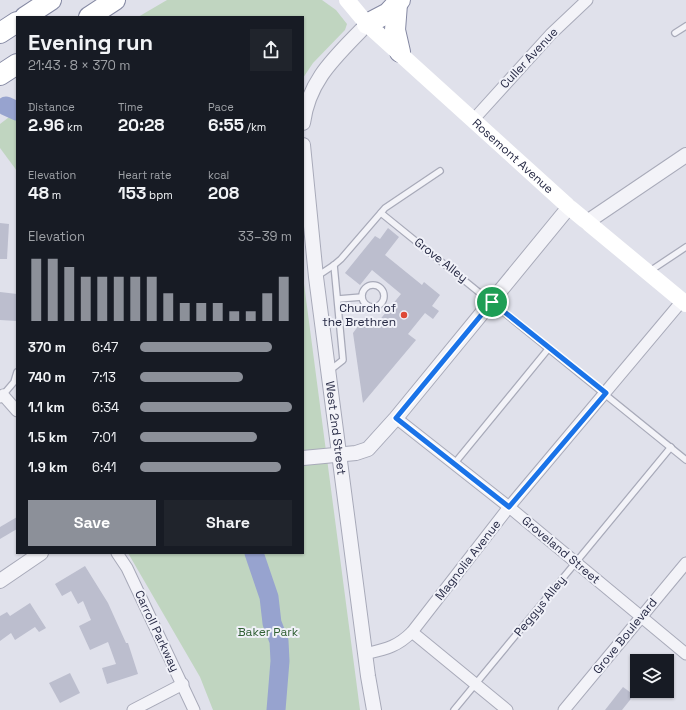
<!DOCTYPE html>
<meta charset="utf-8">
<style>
:root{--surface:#171b24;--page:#20242c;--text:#f1f3f6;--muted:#9ea1a6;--accent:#8c9099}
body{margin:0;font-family:"Space Grotesk",sans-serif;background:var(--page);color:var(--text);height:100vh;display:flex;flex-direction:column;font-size:15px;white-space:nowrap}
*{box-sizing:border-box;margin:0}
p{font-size:13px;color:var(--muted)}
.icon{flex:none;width:22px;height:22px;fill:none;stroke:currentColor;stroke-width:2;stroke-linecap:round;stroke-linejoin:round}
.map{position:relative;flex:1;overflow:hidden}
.panel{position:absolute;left:16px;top:16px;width:288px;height:538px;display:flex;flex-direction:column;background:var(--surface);border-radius:0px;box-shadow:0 1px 3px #0004}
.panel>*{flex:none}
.fabs{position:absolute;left:630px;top:654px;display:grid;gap:8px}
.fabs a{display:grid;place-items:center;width:44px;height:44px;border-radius:0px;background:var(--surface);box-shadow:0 1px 3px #0004;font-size:20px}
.pin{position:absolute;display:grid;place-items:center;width:34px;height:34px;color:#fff;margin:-17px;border:2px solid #fff;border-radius:50%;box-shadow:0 1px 4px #0007}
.round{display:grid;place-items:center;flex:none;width:42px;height:42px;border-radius:0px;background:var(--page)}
.headline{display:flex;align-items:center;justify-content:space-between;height:68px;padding:0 12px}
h1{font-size:22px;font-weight:700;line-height:30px}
.metrics{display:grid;grid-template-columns:repeat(3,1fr);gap:6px;height:68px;padding:4px 12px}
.metrics div{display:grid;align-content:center}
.metrics b{font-size:17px;font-weight:700}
.metrics small{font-size:11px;font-weight:400}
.metrics p{font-size:11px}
.chart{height:112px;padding:8px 12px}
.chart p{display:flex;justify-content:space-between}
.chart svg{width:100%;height:72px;margin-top:4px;stroke:var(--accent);stroke-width:6}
.cta{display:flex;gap:8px;margin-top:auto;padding:8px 12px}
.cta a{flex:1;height:46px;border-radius:0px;background:var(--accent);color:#fff;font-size:16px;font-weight:700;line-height:46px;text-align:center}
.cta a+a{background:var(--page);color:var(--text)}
ul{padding:0 12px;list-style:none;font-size:13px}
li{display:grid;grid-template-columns:64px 48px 1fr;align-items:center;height:30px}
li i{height:10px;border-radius:5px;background:var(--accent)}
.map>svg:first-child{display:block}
</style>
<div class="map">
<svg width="686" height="710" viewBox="0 0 686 710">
<rect width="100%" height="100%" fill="#e0e1eb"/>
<g fill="#c0d5c0">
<polygon points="167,0 322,0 336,10 347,24 345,30 313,63 303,78 303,17 138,17"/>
<polygon points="17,111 17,171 0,148 0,124"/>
<polygon points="303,276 360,710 213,710 200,677 128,553 303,553"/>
</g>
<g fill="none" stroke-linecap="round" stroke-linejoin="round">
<g stroke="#97a3cf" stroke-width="19">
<polyline points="6,106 17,111"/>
<polyline points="254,553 269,597 272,623 279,641 280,661 276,710"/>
</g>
</g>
<g fill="#bcbece">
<polygon points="0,223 9,224 7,259 0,259"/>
<polygon points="388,228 399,237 385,255 422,285 424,282 440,295 432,306 439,311 433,319 425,313 408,334 416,340 363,403 353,333 365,317 369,320 371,317 378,322 401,294 372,270 360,285 345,273 375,236 380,239"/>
<polygon points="0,292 17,294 17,321 0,320"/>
<polygon points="17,517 17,529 0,539 0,527"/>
<polygon points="85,566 108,603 126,643 128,643 138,674 107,684 102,668 116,664 108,642 90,650 79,626 91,620 83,601 78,604 71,591 62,596 55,584"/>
<polygon points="30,603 46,628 39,632 35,627 15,640 11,633 0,641 0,616 7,612 10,616"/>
<polygon points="70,673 80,693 60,703 49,683"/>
<polygon points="623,687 634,695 622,710 605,710"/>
</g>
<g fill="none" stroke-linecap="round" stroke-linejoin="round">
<defs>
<g id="service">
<polyline points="675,33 686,26"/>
<polyline points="381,213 686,460"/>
<polyline points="650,271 686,247"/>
<polyline points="316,277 334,265 341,259 385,208 440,171"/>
<circle cx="373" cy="296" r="11"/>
<polyline points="338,299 362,297"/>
<polyline points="329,371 343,360 334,265"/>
<polyline points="3,395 14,382 17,372"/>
<polyline points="454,464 549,348"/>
<polyline points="454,710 671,447"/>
</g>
<g id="minor">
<polyline points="474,119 551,34 587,0"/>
<polyline points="0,397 3,395 17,411"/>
<polyline points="396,418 509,507 686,654"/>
<polyline points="117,553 127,568 194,710"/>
<polyline points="412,632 507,710"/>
<path d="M365,654c21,-5 32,-7 47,-22l97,-125 173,-206"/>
<polyline points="133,710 183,684"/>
<polyline points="564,710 686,563"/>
</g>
<g id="tertiary">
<path d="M303,123c6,-45 35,-68 64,-99"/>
<path id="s1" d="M303,145l13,132 52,399 6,34"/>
<polyline points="587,222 686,155"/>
<polyline points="303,458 356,453 368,449 396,418 569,207"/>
<polyline points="0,581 41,553"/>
</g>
<g id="motorway">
<polyline points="397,4 395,30 400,52"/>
<polyline points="25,17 51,0"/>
<polyline points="89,17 115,0"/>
<polyline points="367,24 388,13 400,0"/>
<polyline points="0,33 17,22"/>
<polyline points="0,75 17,64"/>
</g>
</defs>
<use href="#service" stroke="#a8aab9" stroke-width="8"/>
<use href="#minor" stroke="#a8aab9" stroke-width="13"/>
<use href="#tertiary" stroke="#a8aab9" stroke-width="16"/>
<use href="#motorway" stroke="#8589a3" stroke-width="22"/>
<use href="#service" stroke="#f3f3f8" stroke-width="5.5"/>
<use href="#minor" stroke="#f3f3f8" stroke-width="11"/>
<use href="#tertiary" stroke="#f3f3f8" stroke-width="14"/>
<path stroke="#fff" stroke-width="16" id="s2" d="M347,0l20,24 202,183 117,97"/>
<use href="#motorway" stroke="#fff" stroke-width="20"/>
</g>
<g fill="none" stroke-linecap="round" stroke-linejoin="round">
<defs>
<polygon id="route" points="492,302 606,393 509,507 396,418"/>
</defs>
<use href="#route" stroke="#fff" stroke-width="8"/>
<use href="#route" stroke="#1a73e8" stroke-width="5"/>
</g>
<circle fill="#de4937" stroke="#f0f1f8" stroke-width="1.5" cx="404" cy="315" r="4"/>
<g text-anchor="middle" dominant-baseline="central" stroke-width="4" stroke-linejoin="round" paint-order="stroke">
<g font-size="12" fill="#262944" stroke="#f0f1f8">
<text transform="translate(529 58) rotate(-47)">Culler Avenue</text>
<text stroke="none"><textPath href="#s2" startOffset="228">Rosemont Avenue</textPath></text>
<text transform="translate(441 260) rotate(38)">Grove Alley</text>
<text stroke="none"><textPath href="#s1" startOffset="285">West 2nd Street</textPath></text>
<text transform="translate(561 550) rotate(40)">Groveland Street</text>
<text transform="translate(468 560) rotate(-52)">Magnolia Avenue</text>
<text transform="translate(540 606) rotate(-51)">Peggys Alley</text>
<text transform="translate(157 631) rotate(65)">Carroll Parkway</text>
<text transform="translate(625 636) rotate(-51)">Grove Boulevard</text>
</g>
<g font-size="12" fill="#262944" stroke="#f0f1f8" text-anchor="end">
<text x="396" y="308">Church of<tspan x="396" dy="14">the Brethren</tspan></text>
</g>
<g font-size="12" fill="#326135" stroke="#f0f1f8">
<text x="268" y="632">Baker Park</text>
</g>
</g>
</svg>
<div class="fabs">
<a><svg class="icon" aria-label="layers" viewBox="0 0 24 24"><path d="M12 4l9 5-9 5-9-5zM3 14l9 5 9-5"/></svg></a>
</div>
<div class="pin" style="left:492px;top:302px;background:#1e9e55"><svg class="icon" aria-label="arrive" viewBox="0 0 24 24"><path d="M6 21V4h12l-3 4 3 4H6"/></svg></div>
<section class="panel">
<div class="headline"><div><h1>Evening run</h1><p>21:43 · 8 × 370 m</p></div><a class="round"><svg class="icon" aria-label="share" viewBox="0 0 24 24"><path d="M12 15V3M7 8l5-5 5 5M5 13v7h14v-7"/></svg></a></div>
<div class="metrics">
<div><p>Distance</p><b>2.96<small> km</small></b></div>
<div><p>Time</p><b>20:28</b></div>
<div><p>Pace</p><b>6:55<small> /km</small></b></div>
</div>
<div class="metrics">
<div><p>Elevation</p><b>48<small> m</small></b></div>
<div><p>Heart rate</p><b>153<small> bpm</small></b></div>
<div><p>kcal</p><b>208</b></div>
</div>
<div class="chart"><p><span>Elevation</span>33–39 m</p>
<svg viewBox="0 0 160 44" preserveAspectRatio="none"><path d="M5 44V6M15 44V6M25 44V11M35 44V17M45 44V17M55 44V17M65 44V17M75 44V17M85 44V27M95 44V33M105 44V33M115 44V33M125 44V38M135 44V38M145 44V27M155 44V17"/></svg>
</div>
<ul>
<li><b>370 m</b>6:47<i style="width:87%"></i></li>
<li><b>740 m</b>7:13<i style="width:68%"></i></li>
<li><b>1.1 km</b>6:34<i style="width:100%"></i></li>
<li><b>1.5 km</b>7:01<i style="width:77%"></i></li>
<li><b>1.9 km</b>6:41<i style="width:93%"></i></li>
</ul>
<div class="cta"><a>Save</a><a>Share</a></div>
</section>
</div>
